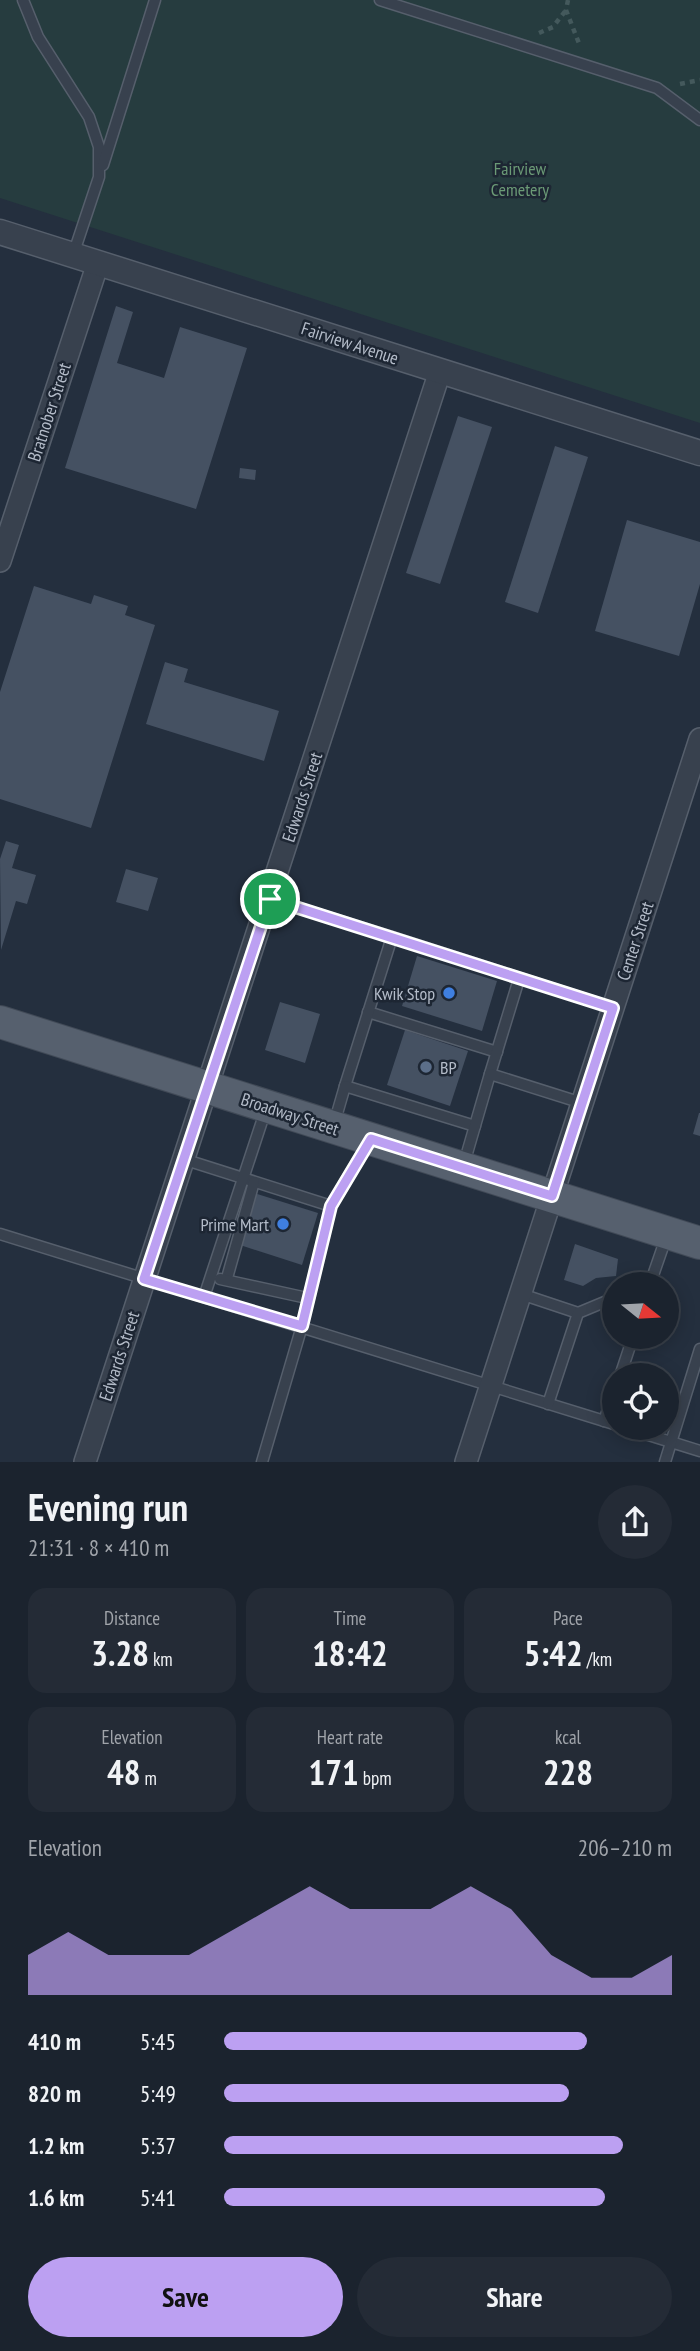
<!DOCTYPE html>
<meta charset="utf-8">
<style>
:root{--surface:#1b232e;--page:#242b36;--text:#f1f3f6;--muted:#a0a4aa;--line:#39404a;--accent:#bca0f2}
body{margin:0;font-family:"PT Sans Narrow",sans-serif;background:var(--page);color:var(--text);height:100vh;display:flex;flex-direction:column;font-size:26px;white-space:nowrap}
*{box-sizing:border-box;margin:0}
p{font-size:23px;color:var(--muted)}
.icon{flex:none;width:38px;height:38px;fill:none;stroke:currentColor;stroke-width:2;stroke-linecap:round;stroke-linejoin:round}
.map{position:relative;height:1462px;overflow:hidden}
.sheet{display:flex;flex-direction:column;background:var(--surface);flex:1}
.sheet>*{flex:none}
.needle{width:46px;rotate:108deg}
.buttons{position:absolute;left:602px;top:1272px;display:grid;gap:14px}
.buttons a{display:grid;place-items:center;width:77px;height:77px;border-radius:50%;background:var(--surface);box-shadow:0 4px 18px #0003,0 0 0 2px var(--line);font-size:35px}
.pin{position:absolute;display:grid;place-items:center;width:60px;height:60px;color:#fff;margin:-30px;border:4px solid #fff;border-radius:50%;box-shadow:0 2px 7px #0007}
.round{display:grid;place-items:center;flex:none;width:74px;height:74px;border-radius:37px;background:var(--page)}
.head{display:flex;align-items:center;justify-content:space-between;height:119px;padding:0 28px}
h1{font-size:38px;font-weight:800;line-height:52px}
.metrics{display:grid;grid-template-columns:repeat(3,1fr);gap:10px;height:119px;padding:7px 28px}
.metrics div{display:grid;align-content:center;border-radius:18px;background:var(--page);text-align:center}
.metrics b{font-size:35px;font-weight:800}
.metrics small{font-size:19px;font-weight:400}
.metrics p{font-size:19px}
.chart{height:196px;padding:14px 28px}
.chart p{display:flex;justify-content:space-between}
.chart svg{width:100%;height:126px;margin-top:7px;fill:var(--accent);opacity:.7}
.cta{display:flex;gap:14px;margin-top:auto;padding:14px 28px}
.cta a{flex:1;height:80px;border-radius:42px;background:var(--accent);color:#111;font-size:28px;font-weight:800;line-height:80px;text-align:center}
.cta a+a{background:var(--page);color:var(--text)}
ul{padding:0 28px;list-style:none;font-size:23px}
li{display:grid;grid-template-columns:112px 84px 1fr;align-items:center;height:52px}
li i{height:18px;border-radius:9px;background:var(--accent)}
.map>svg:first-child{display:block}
</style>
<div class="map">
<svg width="700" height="1462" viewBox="0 0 700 1462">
<rect width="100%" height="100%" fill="#242f3e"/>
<polygon fill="#263c3f" points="0,0 700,0 700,423 0,198"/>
<g fill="#455162">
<polygon points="116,306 133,312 117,363 164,378 180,327 247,348 196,509 65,468"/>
<polygon points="458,416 492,427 440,584 406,573"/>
<polygon points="555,446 588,457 538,613 505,602"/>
<polygon points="240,468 256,470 255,480 239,478"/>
<polygon points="627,520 700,542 700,584 679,656 595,631"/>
<polygon points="34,586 91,604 94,595 128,606 125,615 155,625 91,828 0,799 0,692"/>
<polygon points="165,662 188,669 184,682 279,711 264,761 146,724"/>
<polygon points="6,841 19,845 12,868 36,875 27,904 16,901 1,950 0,859"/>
<polygon points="126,869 158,878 148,911 116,902"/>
<polygon points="417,956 497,981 482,1031 402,1006"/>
<polygon points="280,1002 320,1014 305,1063 265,1050"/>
<polygon points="405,1030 468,1051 450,1106 387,1085"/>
<polygon points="699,1113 700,1113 700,1136 693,1134"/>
<polygon points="254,1193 318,1213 302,1265 237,1244"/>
<polygon points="575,1244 618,1259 616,1276 596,1278 583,1286 564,1280"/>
</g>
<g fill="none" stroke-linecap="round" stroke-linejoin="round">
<defs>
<g id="service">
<polyline points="23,0 38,37 89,117 99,147 99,177 73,255"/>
<polyline points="380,0 657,88 700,120"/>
<polyline points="103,165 155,0"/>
<polyline points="269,899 392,937"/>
<polyline points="368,1012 497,1052"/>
<polyline points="490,1074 519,979"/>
<polyline points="345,1086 392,937 613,1008"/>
<polyline points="334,1124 345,1086 475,1126"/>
<polyline points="183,1159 331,1206"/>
<polyline points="463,1167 490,1074 582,1103"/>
<polyline points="0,1234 614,1424"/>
<polyline points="227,1278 254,1182"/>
<polyline points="220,1279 307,1298"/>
<polyline points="650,1284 667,1235"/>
<polyline points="521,1294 578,1313"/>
<polyline points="204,1297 266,1109"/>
<polyline points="620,1376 633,1337"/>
<polyline points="548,1404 578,1313 614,1298"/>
<polyline points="604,1421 614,1392"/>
<polyline points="626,1428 700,1451"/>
<polyline points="262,1462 302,1326 331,1206 369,1142"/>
<polyline points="665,1462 700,1349"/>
</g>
<g id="minor">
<polyline points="0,561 98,263"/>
<polyline points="85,1462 440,371"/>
<polyline points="466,1462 700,739"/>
</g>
<polyline id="tertiary" points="0,232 700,453"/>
<polyline id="primary" points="0,1022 700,1243"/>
</defs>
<use href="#service" stroke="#565f6c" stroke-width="13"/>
<use href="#minor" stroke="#565f6c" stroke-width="24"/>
<use href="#tertiary" stroke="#565f6c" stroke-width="27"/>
<use href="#primary" stroke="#414a57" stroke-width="34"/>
<g stroke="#44595c" stroke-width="4.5" stroke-dasharray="5 5" stroke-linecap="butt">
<polyline points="568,0 566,10 580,46"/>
<polyline points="539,33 553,27 566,10"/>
<polyline points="680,84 700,80"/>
</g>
<use href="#service" stroke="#38414e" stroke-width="10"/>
<use href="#minor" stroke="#38414e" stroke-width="21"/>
<use href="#tertiary" stroke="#38414e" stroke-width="24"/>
<use href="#primary" stroke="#56606e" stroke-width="32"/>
</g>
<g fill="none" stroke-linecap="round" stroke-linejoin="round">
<defs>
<polygon id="route" points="270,899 613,1008 552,1196 371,1139 331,1206 302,1326 144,1279"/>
</defs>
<use href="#route" stroke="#fff" stroke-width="14"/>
<use href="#route" stroke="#bca0f2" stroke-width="9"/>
</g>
<g fill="#3f7fe0" stroke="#1d2633" stroke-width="2.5">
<circle cx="449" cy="993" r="7"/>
<circle cx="283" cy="1224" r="7"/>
</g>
<circle fill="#5c6f8a" stroke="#1d2633" stroke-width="2.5" cx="426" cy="1067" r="7"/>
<g text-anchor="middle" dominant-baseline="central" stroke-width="5" stroke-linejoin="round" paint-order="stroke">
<g font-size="18" fill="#6b9a76" stroke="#1d2633">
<text x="520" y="168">Fairview<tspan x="520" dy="21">Cemetery</tspan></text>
</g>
<g font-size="18" fill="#b4bcc9" stroke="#1d2633">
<text transform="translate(350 343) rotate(18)">Fairview Avenue</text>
<text transform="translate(49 412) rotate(-72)">Bratnober Street</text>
<text transform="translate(302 797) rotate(-72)">Edwards Street</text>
<text transform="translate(635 941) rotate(-72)">Center Street</text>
<text transform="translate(290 1114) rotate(18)">Broadway Street</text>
<text transform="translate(119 1356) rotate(-72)">Edwards Street</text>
</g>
<g font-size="18" fill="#b4bcc9" stroke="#1d2633" text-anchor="end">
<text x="435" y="993">Kwik Stop</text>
<text x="440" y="1067" text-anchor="start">BP</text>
<text x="269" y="1224">Prime Mart</text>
</g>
</g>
</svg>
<div class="buttons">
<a><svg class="needle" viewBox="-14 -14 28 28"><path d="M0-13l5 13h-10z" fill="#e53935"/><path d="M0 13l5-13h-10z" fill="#a0a4aa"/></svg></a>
<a><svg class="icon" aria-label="locate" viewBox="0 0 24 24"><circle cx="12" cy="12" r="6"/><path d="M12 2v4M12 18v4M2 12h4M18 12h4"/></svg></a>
</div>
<div class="pin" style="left:270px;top:899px;background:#1e9e55"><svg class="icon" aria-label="arrive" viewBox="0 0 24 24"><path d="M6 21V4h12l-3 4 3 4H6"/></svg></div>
</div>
<section class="sheet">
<div class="head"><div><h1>Evening run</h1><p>21:31 · 8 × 410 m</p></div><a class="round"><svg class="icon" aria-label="share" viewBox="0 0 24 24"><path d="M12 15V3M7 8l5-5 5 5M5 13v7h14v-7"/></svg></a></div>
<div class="metrics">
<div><p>Distance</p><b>3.28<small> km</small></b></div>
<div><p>Time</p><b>18:42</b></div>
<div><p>Pace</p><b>5:42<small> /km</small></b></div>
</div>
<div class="metrics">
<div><p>Elevation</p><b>48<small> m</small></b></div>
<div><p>Heart rate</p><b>171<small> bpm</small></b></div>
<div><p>kcal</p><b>228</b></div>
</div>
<div class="chart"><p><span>Elevation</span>206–210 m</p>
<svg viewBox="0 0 160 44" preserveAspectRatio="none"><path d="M0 44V30L10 22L20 30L30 30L40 30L50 22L60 14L70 6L80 14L90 14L100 14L110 6L120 14L130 30L140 38L150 38L160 30V44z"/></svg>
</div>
<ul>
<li><b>410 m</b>5:45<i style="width:81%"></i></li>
<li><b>820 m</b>5:49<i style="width:77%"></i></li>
<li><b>1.2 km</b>5:37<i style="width:89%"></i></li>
<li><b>1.6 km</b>5:41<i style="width:85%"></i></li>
</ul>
<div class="cta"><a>Save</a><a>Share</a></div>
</section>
